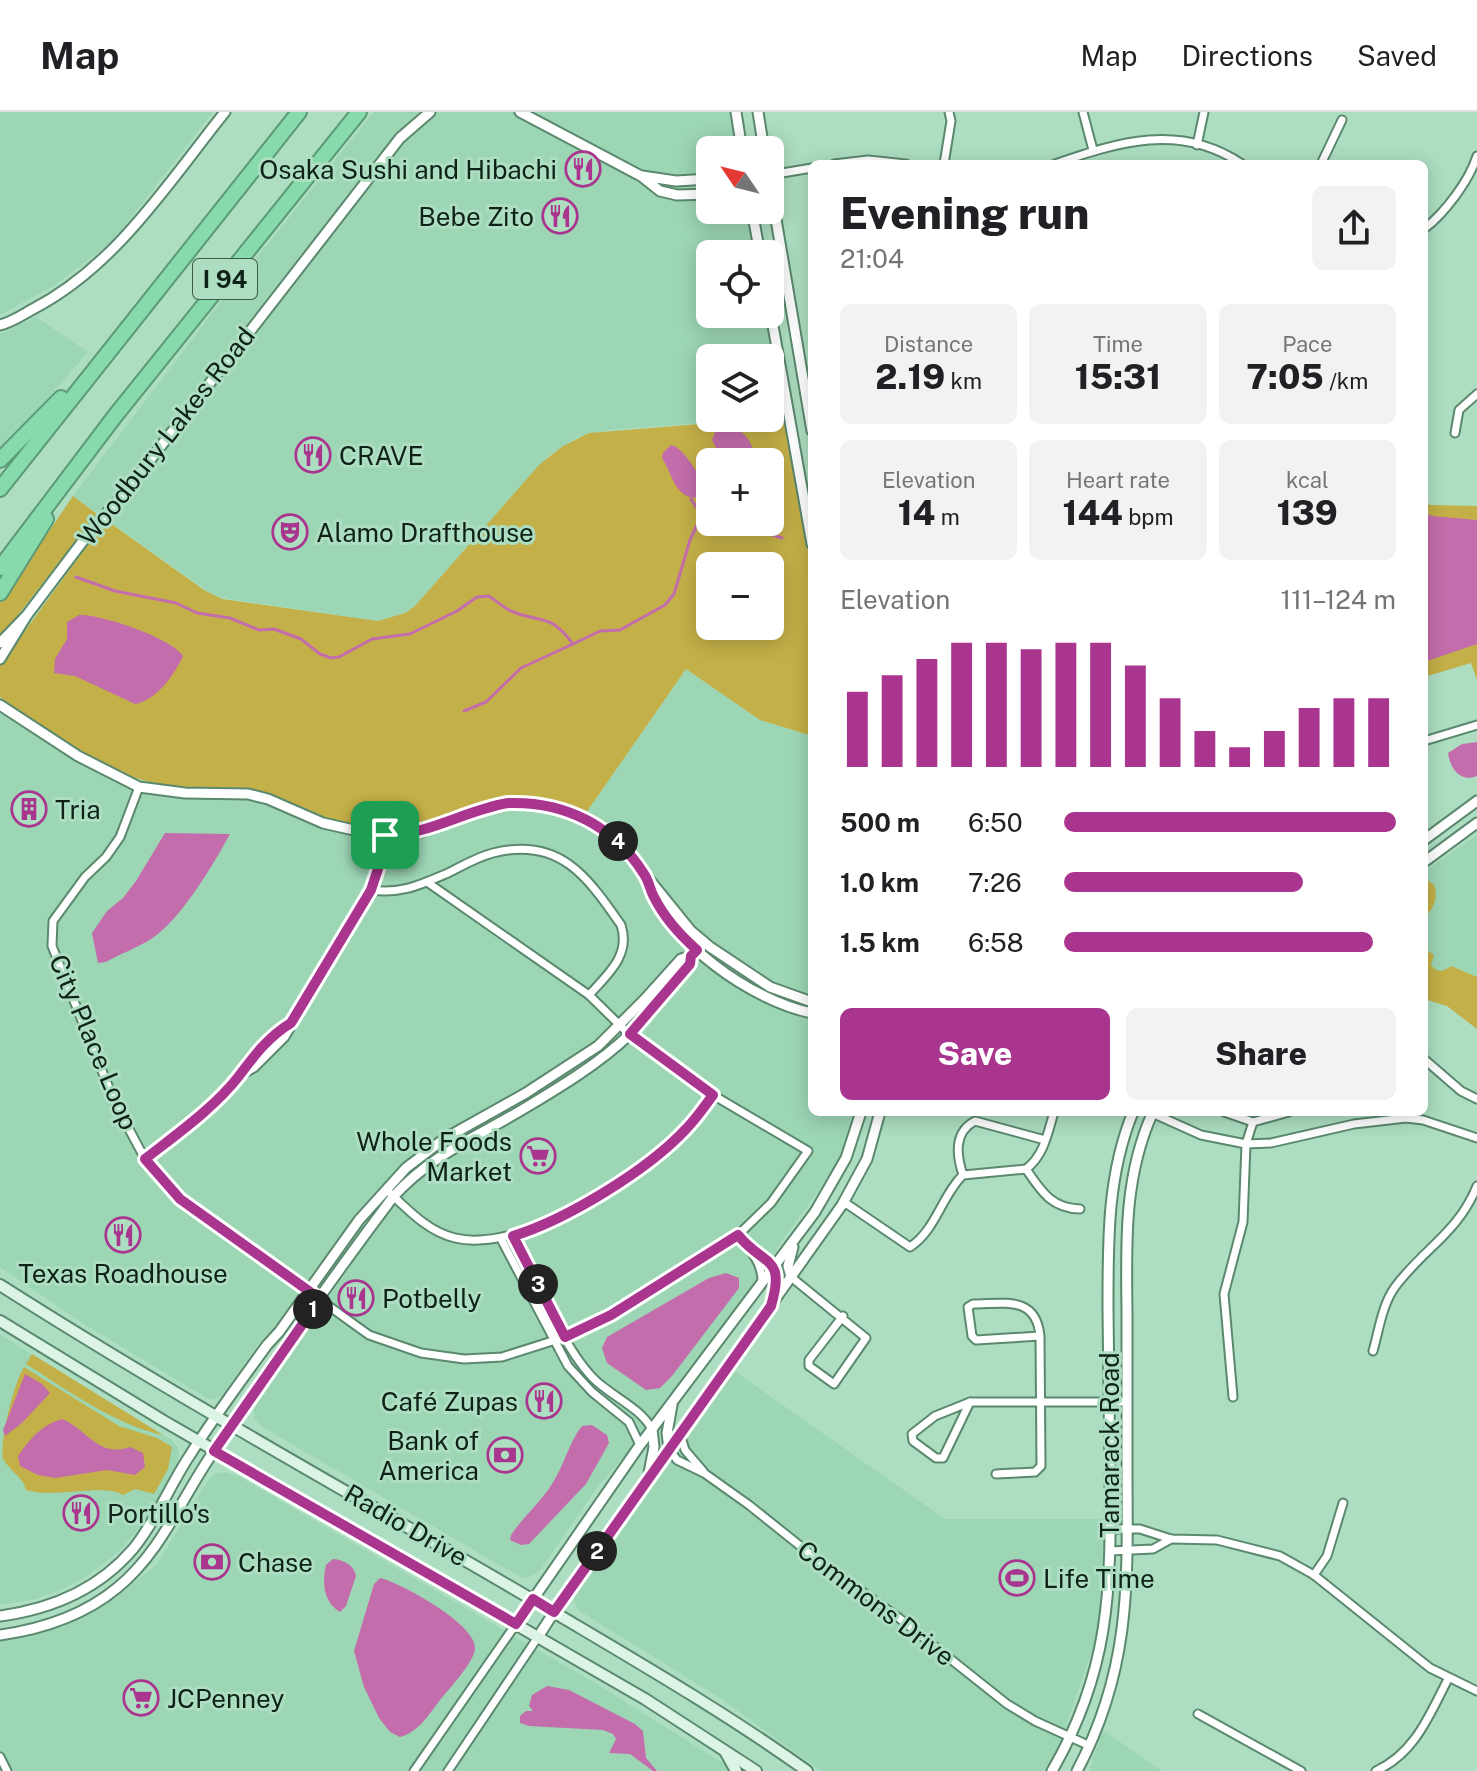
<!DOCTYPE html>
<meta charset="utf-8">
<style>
:root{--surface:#fff;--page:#f2f2f2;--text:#202124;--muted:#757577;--line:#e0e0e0;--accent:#aa358f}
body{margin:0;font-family:"Public Sans",sans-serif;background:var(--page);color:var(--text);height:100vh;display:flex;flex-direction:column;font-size:30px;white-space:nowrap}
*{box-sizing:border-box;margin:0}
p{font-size:26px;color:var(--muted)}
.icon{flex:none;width:44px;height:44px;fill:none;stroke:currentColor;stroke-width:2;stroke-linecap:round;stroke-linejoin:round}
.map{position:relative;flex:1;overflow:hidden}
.side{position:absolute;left:808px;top:48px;width:620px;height:956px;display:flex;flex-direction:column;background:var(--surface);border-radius:12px;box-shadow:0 4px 20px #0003}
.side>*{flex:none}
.needle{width:52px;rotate:305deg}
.tools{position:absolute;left:696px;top:24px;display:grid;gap:16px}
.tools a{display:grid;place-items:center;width:88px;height:88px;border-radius:12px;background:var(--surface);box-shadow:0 4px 20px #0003;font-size:40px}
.pin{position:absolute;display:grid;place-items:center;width:68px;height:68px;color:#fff;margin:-34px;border-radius:16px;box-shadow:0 4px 12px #0006}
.km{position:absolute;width:40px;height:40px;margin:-20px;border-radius:50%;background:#222;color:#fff;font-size:22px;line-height:40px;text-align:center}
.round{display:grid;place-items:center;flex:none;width:84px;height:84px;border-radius:12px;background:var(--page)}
.overview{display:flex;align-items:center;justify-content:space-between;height:136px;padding:0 32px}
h1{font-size:44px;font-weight:800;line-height:60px}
.stats{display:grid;grid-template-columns:repeat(3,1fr);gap:12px;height:136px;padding:8px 32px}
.stats div{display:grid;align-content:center;border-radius:12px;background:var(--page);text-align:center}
.stats b{font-size:34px;font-weight:800}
.stats small{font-size:22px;font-weight:400}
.stats p{font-size:22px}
.chart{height:224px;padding:16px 32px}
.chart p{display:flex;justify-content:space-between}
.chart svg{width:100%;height:144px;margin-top:8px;stroke:var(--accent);stroke-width:6}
.cta{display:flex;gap:16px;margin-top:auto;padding:16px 32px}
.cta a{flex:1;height:92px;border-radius:12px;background:var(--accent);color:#fff;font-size:32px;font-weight:800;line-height:92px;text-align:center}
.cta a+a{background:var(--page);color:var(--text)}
ul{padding:0 32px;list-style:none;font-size:26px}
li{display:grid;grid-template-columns:128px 96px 1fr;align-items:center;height:60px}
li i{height:20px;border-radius:10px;background:var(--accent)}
header{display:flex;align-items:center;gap:48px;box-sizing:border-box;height:112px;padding:0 40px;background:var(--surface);border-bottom:2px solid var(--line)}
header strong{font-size:38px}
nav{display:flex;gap:44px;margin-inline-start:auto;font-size:28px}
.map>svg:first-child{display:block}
</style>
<header>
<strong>Map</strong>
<nav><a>Map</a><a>Directions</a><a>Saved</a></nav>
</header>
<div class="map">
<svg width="1477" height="1659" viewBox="0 0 1477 1659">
<rect width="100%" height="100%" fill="#addec1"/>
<g fill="#9dd6b5">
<polygon points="0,0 213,0 124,115 104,136 55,173 0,203"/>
<polygon points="374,0 736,0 742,38 710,38 710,98 752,98 760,142 710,142 710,202 770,202 789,304 770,306 770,246 710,246 710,306 764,306 608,318 576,326 550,343 540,352 415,494 405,501 378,509 216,485 73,384 213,200"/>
<polygon points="36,205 88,240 0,340 0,222"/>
<polygon points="686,557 760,608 812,624 812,887 780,877 716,835 683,803 627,730 605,712 586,701"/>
<polygon points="0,600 63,642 126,675 176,685 248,687 266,692 321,716 360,725 387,728 417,726 441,719 471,705 505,697 537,697 568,704 593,717 617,736 662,803 683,829 684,838 630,901 599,929 399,1059 367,1094 314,1167 276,1215 262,1227 221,1285 210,1288 81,1210 0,1155"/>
<polygon points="1477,723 1477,889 1424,852 1424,760"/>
<polygon points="703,849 812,904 812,1000 856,1000 852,1014 844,1038 828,1066 784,1126 753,1175 634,1333 596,1377 541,1457 530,1465 522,1466 264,1316 254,1306 254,1291 402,1081 427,1057 531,995 650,905 695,852"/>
<polygon points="0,1222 91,1281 170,1327 177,1334 179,1343 177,1353 141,1415 116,1442 87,1464 61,1478 32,1488 0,1493"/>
<polygon points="733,1258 945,1407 1105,1407 1104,1478 1098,1522 1057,1640 1046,1659 821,1659 720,1586 578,1498 574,1487 579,1474"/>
<polygon points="225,1360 238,1364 595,1571 718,1648 743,1659 0,1659 0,1527 31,1523 65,1514 88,1503 119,1483 157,1452 209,1367 215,1362"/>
<polygon points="1103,1618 1162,1659 1089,1659"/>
</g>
<g fill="#c4b048" fill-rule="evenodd">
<path d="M784,305l28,156v163l-52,-16 -74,-51 -100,144c-39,-15 -79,-21 -119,-5 -23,9 -44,21 -69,22 -32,1 -67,-8 -95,-21 -14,-6 -26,-13 -40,-17 -32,-9 -64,-2 -97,-7 -62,-9 -116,-53 -166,-88v-32l106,-145 98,70 18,9 156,22 27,-8 10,-7 125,-142 23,-18 26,-13zM710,350h60v60h-60zM710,454h60v60h-60z"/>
<polygon points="73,384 97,402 0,526 0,491"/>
<polygon points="1424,389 1430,393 1477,394 1477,568 1471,551 1424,565"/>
<path d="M1429,769l5,4c5,12 -1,25 -10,33v-36z"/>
<path d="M1424,836l10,7 -3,10c6,8 12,7 20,1l26,11v52l-30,-23 -23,-7z"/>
<path d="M32,1242l131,81c-50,-11 -94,-44 -137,-71z"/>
<path d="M24,1255l95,59 38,12 15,9 -4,22 -14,25 -19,-5 -12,6c-20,-12 -68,4 -97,-5 -3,-13 -16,-19 -23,-31 -3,-20 10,-73 21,-92z"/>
</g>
<g fill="#c46dac">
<path d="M725,313c18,3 31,19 29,37h-29l-3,-2 -10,-20 5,-12z"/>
<path d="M671,333c13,3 27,28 32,40l-8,13c-21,-2 -23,-25 -33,-40l1,-5z"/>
<polygon points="1424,400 1432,404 1477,408 1477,532 1424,550"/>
<path d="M79,503c22,-1 93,23 104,41 -8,18 -27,45 -48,48l-60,-28 -21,-3 1,-14 12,-20v-17z"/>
<path d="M1477,630v34c-17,7 -27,-8 -29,-23l14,-9z"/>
<path d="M165,721l65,1c-17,31 -50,87 -79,105 -14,9 -31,15 -45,23l-8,1 -6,-30 15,-22 16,-13 13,-17z"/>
<polygon points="726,1161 739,1166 739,1176 672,1264 660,1276 646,1278 607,1251 602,1236 607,1225 709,1166"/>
<polygon points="25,1262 42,1272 50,1281 22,1311 5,1324 3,1318"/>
<path d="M62,1307c27,11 35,39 68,28l13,6 2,14 -10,8 -28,-5 -52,8 -17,-3 -18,-9 -2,-10c12,-18 24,-31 44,-37z"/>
<path d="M592,1313l15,10 2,8 -23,41 -57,60 -8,1 -11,-5 1,-5c12,-18 30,-33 41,-51 12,-18 17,-42 30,-58z"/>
<path d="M333,1447c11,1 21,6 23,17l-10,30 -6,6c-17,-10 -18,-30 -14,-47z"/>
<path d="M380,1466c21,5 98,47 95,71 -1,13 -26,40 -35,51 -11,14 -21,32 -40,37l-10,-5 -11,-14 -15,-31 -10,-36 20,-67z"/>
<polygon points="547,1574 569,1578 635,1612 643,1619 646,1646 657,1659 653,1659 630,1642 609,1641 616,1627 613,1622 603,1618 529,1614 520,1611 520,1604 526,1599 533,1599 529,1594 532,1583"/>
</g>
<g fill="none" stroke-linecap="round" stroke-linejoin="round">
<g stroke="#c46dac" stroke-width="3">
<polyline points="691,387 704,407"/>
<polyline points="732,410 782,426"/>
<path d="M76,465l39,14 61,12 21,10 33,5 29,12 15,-1 27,10 19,15 11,4 8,-1 33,-18 38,-5 47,-23 20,-14 12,-1c7,5 14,11 22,15 31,13 38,1 62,33l27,-13 20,-1 45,-25 9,-11 16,-54 7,-15 13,-6"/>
<polyline points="464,599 486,590 521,556 573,532"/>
</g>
<defs>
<g id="minor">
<polyline points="1083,0 1093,38"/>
<polyline points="1197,33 1204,0"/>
<polyline points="834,52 868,48 906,52"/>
<polyline points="944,52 951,9 949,0"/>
<path d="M1055,52c63,-22 125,-42 187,0"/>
<polyline points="1321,52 1342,8"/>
<polyline points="770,63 812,56"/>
<path d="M1424,117c21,-16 45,-48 53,-73"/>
<polyline points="1455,321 1459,298 1477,282"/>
<polyline points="1424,629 1477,613"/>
<polyline points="139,675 120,725 106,745 85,765 53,809 52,834 115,991 145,1047 180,1087 369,1223 421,1241 464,1247 502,1245 565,1225 595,1212 738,1123 771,1091 808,1039 713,983"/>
<polyline points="427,770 589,883"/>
<path d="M371,778c31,4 49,-5 77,-17 14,-7 29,-16 45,-20 66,-17 94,23 128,72 10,30 -13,49 -32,70l49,48 75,52c-9,12 -17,24 -27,34 -45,47 -164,125 -231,109 -26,-6 -46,-27 -65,-45"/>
<polyline points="1424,947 1461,979 1477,987"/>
<polyline points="239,964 254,956 285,925 371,778 381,748 385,723"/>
<polyline points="1224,1000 1253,1010"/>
<polyline points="1152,1001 1201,1023 1246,1032 1271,1031 1354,1012 1406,1006 1423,1008 1477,1026"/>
<polyline points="145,1047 203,999 239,964 247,949 278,919 289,912"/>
<path d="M1026,1057c15,22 25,39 54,40"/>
<path d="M963,1063c-7,-21 -9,-43 12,-54l70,19"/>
<path d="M844,1090l66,45c26,-17 32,-52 53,-72l63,-6c18,-13 22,-37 28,-57"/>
<path d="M738,1123c11,14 24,27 24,46"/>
<path d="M513,1124c21,41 49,109 79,141 18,19 47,29 60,52"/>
<polyline points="501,1127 568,1254 592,1280 629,1310 640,1333"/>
<polyline points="752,1140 768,1147 774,1156"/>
<polyline points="791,1165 866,1226 834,1272 809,1254 809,1248 843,1204"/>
<path d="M1373,1239c6,-21 9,-46 22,-64 28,-38 63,-54 82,-101"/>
<polyline points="1233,1285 1224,1182 1243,1110 1246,1032 1253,1010 1289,1000"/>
<polygon points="970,1290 943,1346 936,1346 913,1329 912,1322 935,1304"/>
<polyline points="970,1290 1127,1290"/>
<polyline points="680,1322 685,1338 703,1359"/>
<polyline points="669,1337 677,1348 704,1361 749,1393 819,1449 899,1506 1007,1592 1035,1609 1090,1634"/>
<path d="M996,1362l39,-2 6,-6 -1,-130c-4,-41 -36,-32 -67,-32l-5,3 4,29 4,4 64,-4"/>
<polyline points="1110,1417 1140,1417 1171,1427 1217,1428 1280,1444 1314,1463 1430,1556 1477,1579"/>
<polyline points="1110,1439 1153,1437 1171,1427"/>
<polyline points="1314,1463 1327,1444 1343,1391"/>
<polyline points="1198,1602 1301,1659"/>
<polyline points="0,1645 7,1659"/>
<polyline points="414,1659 516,1512"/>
<polyline points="448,1659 538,1525"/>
<path d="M1376,1659c39,-18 53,-55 72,-92"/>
</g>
<g id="tertiary">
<polyline points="520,0 641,64 660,79 677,83 710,82"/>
<polyline points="736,0 742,38"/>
<polyline points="758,0 764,38"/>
<polyline points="642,64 676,69 710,67"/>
<polyline points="770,72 812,319"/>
<polyline points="752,98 760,142"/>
<polyline points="770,197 812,432"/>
<path d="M0,213c12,-3 22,-10 33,-16 83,-43 135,-126 192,-197"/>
<polyline points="0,531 25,505"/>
<polyline points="0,547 27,503 89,421 126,379 400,26 430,0"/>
<polyline points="0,593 78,644 139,675 185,681 248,682 268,687 323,711 367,721 394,723 422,720 475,699 508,691 542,693 570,700 596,712 619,730 691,819 710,835 770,875 812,890"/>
<polyline points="1424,728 1477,689"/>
<polyline points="1424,750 1477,711"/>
<path d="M647,769c22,61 103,119 165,132"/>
<polyline points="791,1165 788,1154 793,1135"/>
<polyline points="773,1187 777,1170 774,1156"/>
<polyline points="669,1337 667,1321 672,1293"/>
<polyline points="649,1361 654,1335 652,1317"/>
<path d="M0,1504c52,-7 98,-26 133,-67 23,-28 37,-64 57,-94 24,-38 51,-74 77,-110l12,-13 80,-112 47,-52 38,-29 82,-46 72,-47 47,-47 36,-40 10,-3"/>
<polyline points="516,1512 640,1333 815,1100 846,1046 861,1000"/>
<path d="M0,1523c43,-6 83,-19 117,-47 42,-34 62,-84 91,-128 59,-89 121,-178 185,-263 39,-43 84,-60 132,-89 35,-21 75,-45 105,-74 21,-21 40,-47 60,-70l1,-8 13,-14"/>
<polyline points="538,1525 565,1483 842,1093 867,1047 880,1000"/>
<path d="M1052,1659c58,-100 59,-181 58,-292 -1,-57 -1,-114 -2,-170 0,-68 -1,-133 25,-197"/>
<path d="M1077,1659c52,-98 51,-182 50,-290 0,-57 0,-114 0,-171 -1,-68 -3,-135 26,-198"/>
</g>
<g id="secondary">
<path d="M0,1173c185,118 378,223 567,335 81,48 163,96 240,151"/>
<polyline points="0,1209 162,1308 645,1587 756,1659"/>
<polyline points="726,1641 736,1659"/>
</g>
<g id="motorway">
<polyline points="0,348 61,286"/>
<polyline points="0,377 299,0"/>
<polyline points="0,456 115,304 359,0"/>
<polyline points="0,481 46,407"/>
</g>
</defs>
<use href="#minor" stroke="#5a896e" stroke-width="11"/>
<use href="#tertiary" stroke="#5a896e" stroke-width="13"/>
<use href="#secondary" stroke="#5a896e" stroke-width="14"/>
<use href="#motorway" stroke="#5c9a77" stroke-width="18"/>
<use href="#minor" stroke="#fff" stroke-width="7"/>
<use href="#tertiary" stroke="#fff" stroke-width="9"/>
<use href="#secondary" stroke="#dbf4e6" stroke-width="10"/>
<use href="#motorway" stroke="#86daab" stroke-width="14"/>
</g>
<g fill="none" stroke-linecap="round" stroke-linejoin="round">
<defs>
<path id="route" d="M508,691c57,-2 106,23 136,71 5,7 6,16 10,23 10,20 26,38 43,53l-6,6 -1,8 -60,70 83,61c-9,12 -17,24 -27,34 -38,41 -120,91 -173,107l52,101 46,-22 127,-80c26,32 48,20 33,71l-217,306 -21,-13 -17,25 -302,-173 106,-152 -140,-100 -35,-40c32,-25 69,-51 94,-83 15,-20 29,-39 52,-53l80,-133 10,-30 4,-25c45,0 80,-25 123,-32z"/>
</defs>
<use href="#route" stroke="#fff" stroke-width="16"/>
<use href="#route" stroke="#aa358f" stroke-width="10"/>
</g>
<defs>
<symbol id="restaurant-ring" viewBox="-11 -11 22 22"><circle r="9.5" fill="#addec1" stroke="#aa358f" stroke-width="1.5"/><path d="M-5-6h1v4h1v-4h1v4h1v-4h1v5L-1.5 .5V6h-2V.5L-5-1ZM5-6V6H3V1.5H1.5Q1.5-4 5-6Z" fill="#aa358f"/></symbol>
<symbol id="theatre-ring" viewBox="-11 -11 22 22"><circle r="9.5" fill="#addec1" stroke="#aa358f" stroke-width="1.5"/><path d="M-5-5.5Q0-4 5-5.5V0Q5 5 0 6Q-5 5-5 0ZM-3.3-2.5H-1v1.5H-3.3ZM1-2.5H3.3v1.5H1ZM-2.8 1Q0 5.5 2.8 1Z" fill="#aa358f"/></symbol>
<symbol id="building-ring" viewBox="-11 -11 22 22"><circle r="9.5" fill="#addec1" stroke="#aa358f" stroke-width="1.5"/><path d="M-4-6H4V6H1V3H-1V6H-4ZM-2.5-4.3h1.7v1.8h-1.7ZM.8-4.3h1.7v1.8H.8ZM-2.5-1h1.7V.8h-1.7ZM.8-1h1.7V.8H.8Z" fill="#aa358f"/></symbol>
<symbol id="supermarket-ring" viewBox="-11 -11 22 22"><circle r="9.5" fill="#addec1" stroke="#aa358f" stroke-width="1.5"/><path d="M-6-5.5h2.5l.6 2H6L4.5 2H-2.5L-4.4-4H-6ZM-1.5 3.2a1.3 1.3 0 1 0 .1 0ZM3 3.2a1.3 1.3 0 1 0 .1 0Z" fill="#aa358f"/></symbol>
<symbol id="bank-ring" viewBox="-11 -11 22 22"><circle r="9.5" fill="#addec1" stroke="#aa358f" stroke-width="1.5"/><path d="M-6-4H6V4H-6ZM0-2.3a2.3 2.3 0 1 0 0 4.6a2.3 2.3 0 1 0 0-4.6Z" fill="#aa358f"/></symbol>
<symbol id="stadium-ring" viewBox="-11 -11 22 22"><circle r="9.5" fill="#addec1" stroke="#aa358f" stroke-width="1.5"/><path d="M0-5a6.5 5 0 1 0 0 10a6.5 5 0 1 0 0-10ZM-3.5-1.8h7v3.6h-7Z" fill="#aa358f"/></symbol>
</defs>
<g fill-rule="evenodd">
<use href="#restaurant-ring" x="563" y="37" width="40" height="40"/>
<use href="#restaurant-ring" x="540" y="84" width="40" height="40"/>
<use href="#restaurant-ring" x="293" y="323" width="40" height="40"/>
<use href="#theatre-ring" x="270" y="400" width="40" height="40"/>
<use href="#building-ring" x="9" y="677" width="40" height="40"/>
<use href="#supermarket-ring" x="518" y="1024" width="40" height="40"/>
<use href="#restaurant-ring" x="103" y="1103" width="40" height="40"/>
<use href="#restaurant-ring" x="336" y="1166" width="40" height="40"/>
<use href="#restaurant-ring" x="524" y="1269" width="40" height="40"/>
<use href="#bank-ring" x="485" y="1323" width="40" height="40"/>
<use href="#restaurant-ring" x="61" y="1381" width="40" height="40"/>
<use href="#bank-ring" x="192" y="1430" width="40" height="40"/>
<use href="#stadium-ring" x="997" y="1446" width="40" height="40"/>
<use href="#supermarket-ring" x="121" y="1566" width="40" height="40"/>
</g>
<g text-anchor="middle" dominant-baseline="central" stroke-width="6" stroke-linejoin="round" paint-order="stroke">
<rect fill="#addec1" stroke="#3e5a4a" stroke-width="2" x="193" y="147" width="64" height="40" rx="6"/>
<g font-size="24" font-weight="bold" fill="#0e2217">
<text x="225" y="167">I 94</text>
</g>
<g font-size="26" fill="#0e2217" stroke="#addec1" text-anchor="start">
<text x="557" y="57" text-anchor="end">Osaka Sushi and Hibachi</text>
<text x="534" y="104" text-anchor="end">Bebe Zito</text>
<text x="339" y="343">CRAVE</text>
<text x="316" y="420">Alamo Drafthouse</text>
<text x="55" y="697">Tria</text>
<text x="512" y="1029" text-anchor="end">Whole Foods<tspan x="512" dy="30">Market</tspan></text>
<text x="123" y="1161" text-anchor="middle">Texas Roadhouse</text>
<text x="382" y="1186">Potbelly</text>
<text x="518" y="1289" text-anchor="end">Café Zupas</text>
<text x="479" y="1328" text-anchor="end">Bank of<tspan x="479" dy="30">America</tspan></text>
<text x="107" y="1401">Portillo's</text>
<text x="238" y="1450">Chase</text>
<text x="1043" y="1466">Life Time</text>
<text x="167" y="1586">JCPenney</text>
</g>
<g font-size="26" fill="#0e2217" stroke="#addec1">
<text transform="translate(166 324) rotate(-52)">Woodbury Lakes Road</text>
<text transform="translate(94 930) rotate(67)">City Place Loop</text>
<text transform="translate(1109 1333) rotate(-90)">Tamarack Road</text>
<text transform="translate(406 1413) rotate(30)">Radio Drive</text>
<text transform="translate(876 1491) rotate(37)">Commons Drive</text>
</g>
</g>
</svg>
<div class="tools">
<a><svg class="needle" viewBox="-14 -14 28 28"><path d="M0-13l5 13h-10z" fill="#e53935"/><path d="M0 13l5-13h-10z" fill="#757577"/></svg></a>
<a><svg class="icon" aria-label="locate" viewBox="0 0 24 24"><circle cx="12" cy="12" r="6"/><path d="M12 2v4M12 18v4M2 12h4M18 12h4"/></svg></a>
<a><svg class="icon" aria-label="layers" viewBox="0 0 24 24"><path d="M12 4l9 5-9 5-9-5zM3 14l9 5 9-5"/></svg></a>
<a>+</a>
<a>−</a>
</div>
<div class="pin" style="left:385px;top:723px;background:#1e9e55"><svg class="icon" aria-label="arrive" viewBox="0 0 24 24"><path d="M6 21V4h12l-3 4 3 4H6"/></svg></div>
<b class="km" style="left:313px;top:1197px">1</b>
<b class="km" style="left:597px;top:1439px">2</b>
<b class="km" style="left:538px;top:1172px">3</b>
<b class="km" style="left:618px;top:729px">4</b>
<section class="side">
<div class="overview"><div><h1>Evening run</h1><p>21:04</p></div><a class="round"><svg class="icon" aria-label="share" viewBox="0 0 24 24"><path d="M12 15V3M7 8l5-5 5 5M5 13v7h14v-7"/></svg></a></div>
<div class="stats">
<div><p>Distance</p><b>2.19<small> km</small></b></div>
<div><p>Time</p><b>15:31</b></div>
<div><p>Pace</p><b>7:05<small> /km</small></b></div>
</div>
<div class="stats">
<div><p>Elevation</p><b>14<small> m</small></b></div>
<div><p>Heart rate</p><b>144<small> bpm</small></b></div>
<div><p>kcal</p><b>139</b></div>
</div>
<div class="chart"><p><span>Elevation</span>111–124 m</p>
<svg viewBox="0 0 160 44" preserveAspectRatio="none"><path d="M5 44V21M15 44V16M25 44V11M35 44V6M45 44V6M55 44V8M65 44V6M75 44V6M85 44V13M95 44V23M105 44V33M115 44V38M125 44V33M135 44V26M145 44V23M155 44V23"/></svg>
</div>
<ul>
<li><b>500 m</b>6:50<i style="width:100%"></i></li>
<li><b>1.0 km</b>7:26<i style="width:72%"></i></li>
<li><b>1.5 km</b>6:58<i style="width:93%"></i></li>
</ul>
<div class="cta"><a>Save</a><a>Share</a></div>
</section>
</div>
